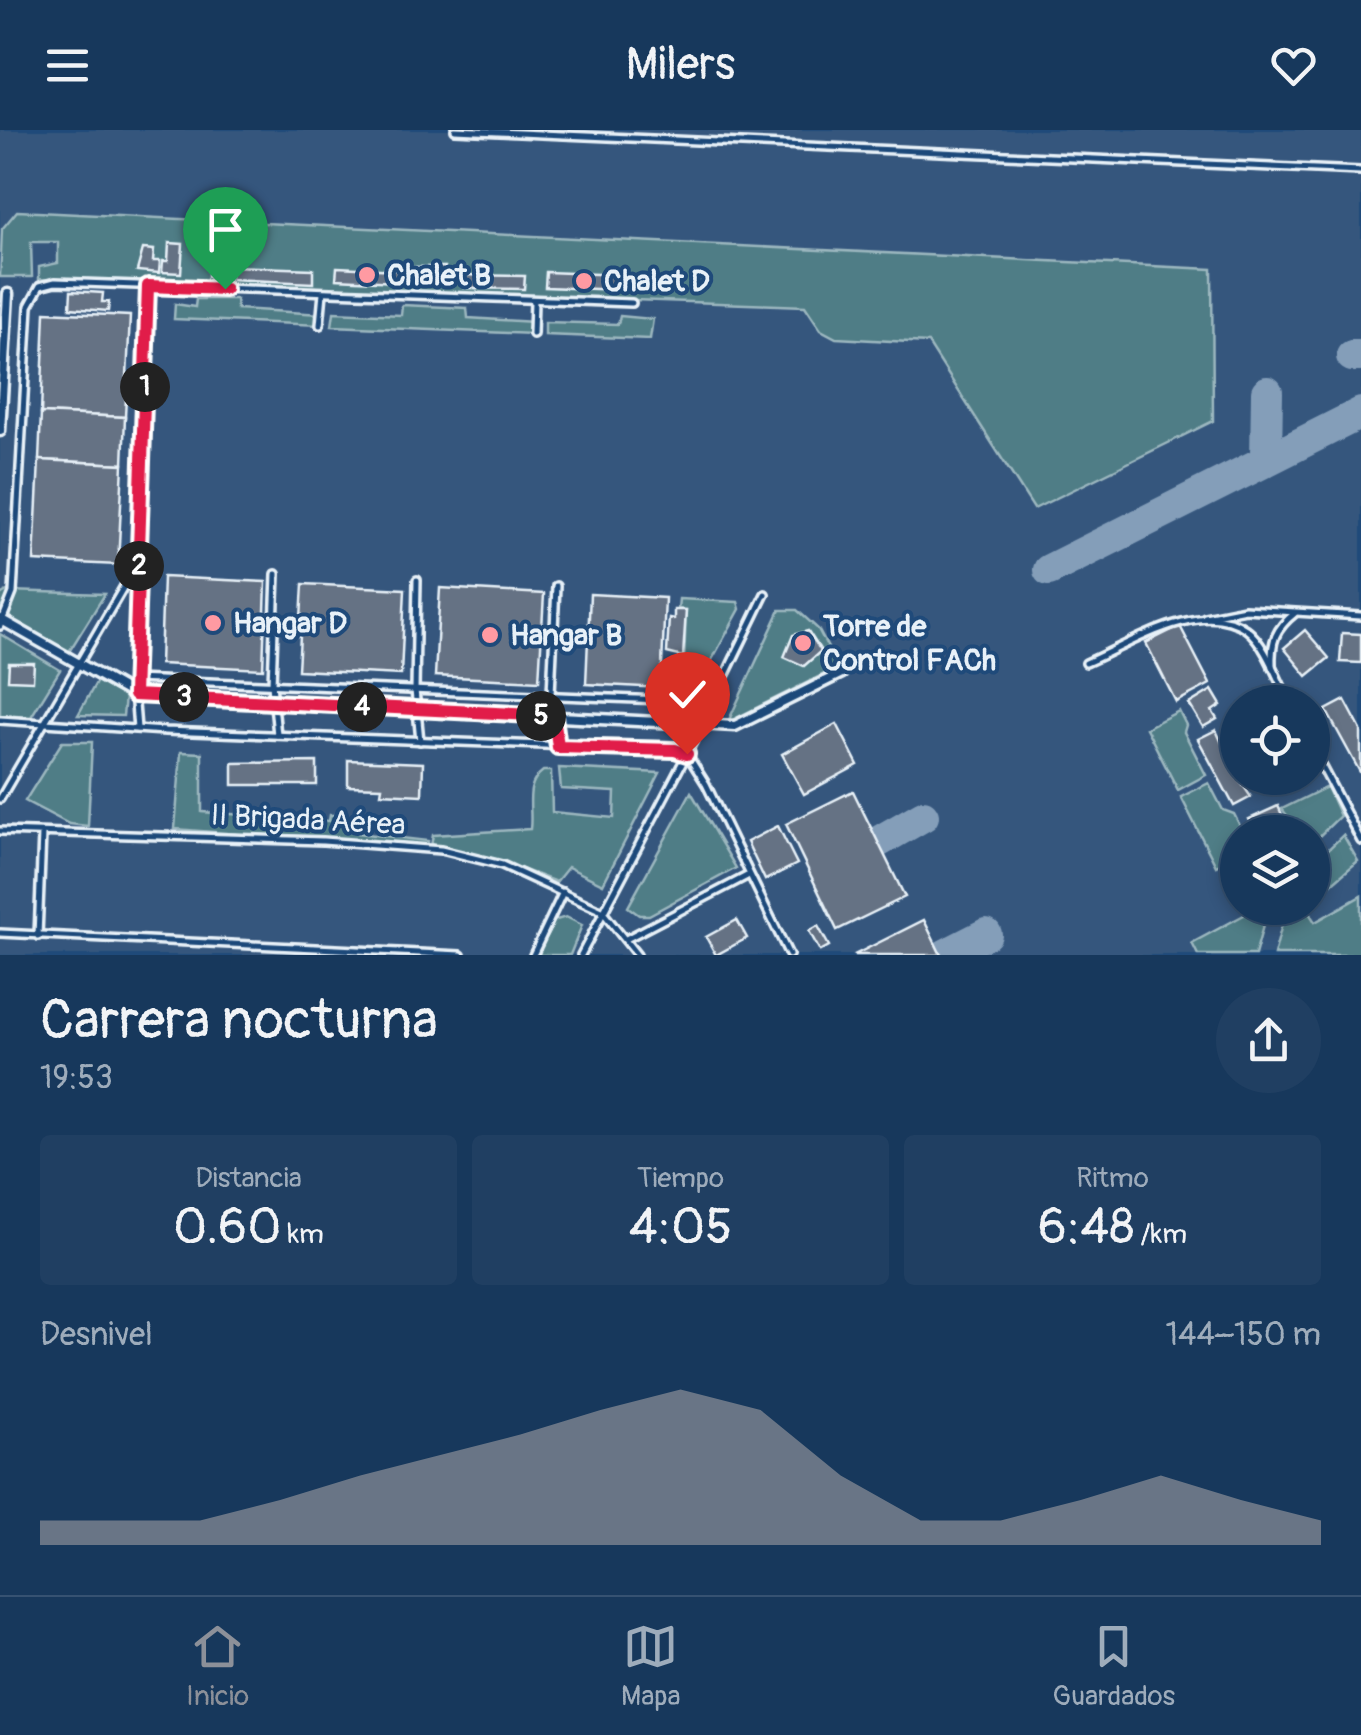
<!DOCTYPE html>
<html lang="es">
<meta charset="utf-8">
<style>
:root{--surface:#17385c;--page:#203f62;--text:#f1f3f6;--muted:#9eacbb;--line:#365272;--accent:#8c9099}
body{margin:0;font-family:Pangolin,sans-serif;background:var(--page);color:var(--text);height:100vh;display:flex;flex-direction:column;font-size:38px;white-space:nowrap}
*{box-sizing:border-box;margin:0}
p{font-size:32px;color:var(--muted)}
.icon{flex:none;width:55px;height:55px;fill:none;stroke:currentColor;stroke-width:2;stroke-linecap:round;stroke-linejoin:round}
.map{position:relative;height:825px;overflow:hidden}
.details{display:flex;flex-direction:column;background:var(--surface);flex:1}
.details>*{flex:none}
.controls{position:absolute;left:1220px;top:555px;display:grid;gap:20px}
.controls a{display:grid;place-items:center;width:110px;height:110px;border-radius:50%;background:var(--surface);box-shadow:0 5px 15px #0003,0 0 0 2px var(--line);font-size:50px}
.pin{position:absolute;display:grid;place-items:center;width:85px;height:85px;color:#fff;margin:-102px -42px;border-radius:50% 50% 50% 0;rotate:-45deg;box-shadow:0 0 10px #0007}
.pin .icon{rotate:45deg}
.km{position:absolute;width:50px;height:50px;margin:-25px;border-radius:50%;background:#222;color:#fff;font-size:28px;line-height:50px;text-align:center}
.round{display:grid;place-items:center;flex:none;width:105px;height:105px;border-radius:52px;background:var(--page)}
.headline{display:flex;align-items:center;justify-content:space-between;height:170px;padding:0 40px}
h1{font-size:55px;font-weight:600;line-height:75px}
.stats{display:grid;grid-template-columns:repeat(3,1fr);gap:15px;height:170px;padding:10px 40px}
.stats div{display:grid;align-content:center;border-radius:10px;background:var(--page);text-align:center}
.stats b{font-size:50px;font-weight:600}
.stats small{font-size:28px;font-weight:400}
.stats p{font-size:28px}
.chart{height:280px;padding:20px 40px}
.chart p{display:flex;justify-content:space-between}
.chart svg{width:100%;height:180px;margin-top:10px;fill:var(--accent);opacity:.7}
header{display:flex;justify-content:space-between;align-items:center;height:130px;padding:0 40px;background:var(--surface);font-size:45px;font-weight:600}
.menu{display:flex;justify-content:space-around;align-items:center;height:140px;border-top:2px solid var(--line);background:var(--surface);font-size:28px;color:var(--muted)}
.menu a{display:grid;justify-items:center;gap:5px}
.menu .active{color:var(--accent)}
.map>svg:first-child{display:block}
</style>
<header><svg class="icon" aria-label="menu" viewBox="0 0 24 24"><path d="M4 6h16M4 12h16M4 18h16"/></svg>Milers<svg class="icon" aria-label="heart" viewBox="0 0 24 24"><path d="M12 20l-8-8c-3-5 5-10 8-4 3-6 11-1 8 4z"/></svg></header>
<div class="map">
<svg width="1361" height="825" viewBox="0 0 1361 825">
<rect width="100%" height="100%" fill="#1f4a7a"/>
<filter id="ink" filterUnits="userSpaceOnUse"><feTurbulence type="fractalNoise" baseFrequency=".01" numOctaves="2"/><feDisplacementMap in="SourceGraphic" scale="20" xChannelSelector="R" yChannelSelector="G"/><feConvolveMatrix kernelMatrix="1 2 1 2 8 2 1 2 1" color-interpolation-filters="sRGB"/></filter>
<g filter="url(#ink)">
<path fill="#34567d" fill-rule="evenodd" d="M0,0h1361v825h-1361zM1238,572h74v76h-74zM1238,702h74v76h-74z"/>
<g fill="#4f7d86" stroke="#9cb7bf" stroke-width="2.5">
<polygon points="17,81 1212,139 1213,291 1034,379 928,213 836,208 821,200 805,176 39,149 39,137 58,133 58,112 31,112 32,147 0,147 2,99"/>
<polygon points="196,169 236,169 237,179 321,184 320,195 174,189 175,174 195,177"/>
<polygon points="402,175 467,178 468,188 534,192 533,204 332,196 334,182 401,185"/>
<polygon points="620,186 653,189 650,209 545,205 545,192 618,194"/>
<polygon points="7,461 105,464 67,525 0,484 0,465"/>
<polygon points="679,469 738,472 740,479 692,566 672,565 676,532 684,533 686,480 678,479"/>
<polygon points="780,480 797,480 818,499 838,537 728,592"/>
<polygon points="0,504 60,540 31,587 0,585"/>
<polygon points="97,551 125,567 123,586 78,585"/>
<polygon points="1179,581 1186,595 1184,602 1206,645 1178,660 1146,598"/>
<polygon points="62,612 92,612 88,696 69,694 25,671"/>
<polygon points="181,622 202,623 202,682 329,691 330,685 345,685 358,703 428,711 427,719 175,699"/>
<path d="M559,638l101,5 -57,111 -35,-17 -12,15 -50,-19 -75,-17 2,-11 97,-6c3,-21 -7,-43 13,-58h8l1,41 62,6 1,-26 -54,-3z"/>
<polygon points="1209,653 1223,680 1234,684 1243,702 1238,702 1237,725 1216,736 1181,667"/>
<polygon points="1327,657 1340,686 1313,712 1312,702 1300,702 1282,679"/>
<polygon points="691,662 736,738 649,785 639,785 628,777"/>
<polygon points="1343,705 1358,731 1328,757 1319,728"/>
<polygon points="1361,766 1361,825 1274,825 1286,779 1306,778 1315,792"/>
<polygon points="1257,778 1267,781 1255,825 1198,825 1192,813"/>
<path d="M566,787l16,8 -12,30h-31c1,-14 13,-20 14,-34z"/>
</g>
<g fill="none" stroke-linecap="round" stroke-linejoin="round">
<g stroke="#849eb9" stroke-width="32">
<polyline points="1352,226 1361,226"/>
<polyline points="1266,330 1267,262"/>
<polyline points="1049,440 1361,283"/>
<polyline points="878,712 923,686"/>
<polyline points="945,825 986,804"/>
</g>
</g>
<g fill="#657284" stroke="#e8f1f8" stroke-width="2.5">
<polygon points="169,113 183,114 181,143 162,142 163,131 168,131"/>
<polygon points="143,119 154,120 153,131 160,131 159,143 137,141"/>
<polygon points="209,119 221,120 219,146 208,146"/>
<polygon points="230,136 313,139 313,153 230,149"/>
<polygon points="337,137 398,140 397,152 336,149"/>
<rect x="415" y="137" width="30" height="16"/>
<polygon points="546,142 622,145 622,160 545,157"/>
<polygon points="464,145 525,146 524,159 464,158"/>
<polygon points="71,161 103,163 102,172 109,172 108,181 70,178"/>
<polygon points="45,182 130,186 125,287 41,283"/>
<polygon points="41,283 125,287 123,334 39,330"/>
<polygon points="39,330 123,334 118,435 34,431"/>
<polygon points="163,447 266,452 263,539 160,534"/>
<polygon points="303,454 405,459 401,545 298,540"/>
<polygon points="440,458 544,464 539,551 435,546"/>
<polygon points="590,464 665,468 661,558 586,554"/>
<polygon points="674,480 686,480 683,527 667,523 669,488 674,489"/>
<polygon points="1180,496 1210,554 1176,572 1146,513"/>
<polygon points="1305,500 1329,528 1307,546 1284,518"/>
<polygon points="808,501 821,521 804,536 784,527 793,505"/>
<polygon points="1342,503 1361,504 1361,533 1340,532"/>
<polygon points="9,533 34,533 33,551 8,550"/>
<polygon points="1212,560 1221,575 1212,581 1217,589 1203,597 1189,574"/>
<polygon points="1345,570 1361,600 1361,644 1326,580"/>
<polygon points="837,594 858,635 804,664 782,624"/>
<polygon points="1216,600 1238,648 1251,667 1234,676 1198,609"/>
<polygon points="348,630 423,633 422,665 381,663 382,657 348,656"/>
<polygon points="317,632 317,655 233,655 233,633"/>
<polygon points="853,661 905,767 837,800 786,694"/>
<polygon points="1278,676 1284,689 1255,702 1249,689"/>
<polygon points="778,696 797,734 765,750 747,712"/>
<polygon points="737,790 747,808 716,825 706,807"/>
<polygon points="924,790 941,825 854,825"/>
<polygon points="818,796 829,816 820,821 809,801"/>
</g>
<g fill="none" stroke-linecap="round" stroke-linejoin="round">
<defs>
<g id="service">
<polyline points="455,0 1361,41"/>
<polyline points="320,195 323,163"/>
<polyline points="533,204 534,171"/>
<polyline points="276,444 272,554 277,605"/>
<polyline points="417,450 415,560 420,611"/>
<polyline points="556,456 551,564 558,617"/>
<polyline points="1205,487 1245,479 1361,486"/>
<polyline points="0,496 13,463 29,176 40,156 55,152 632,173"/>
<path d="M1086,533c43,-18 114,-66 160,-34 20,15 32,52 43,73"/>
<path d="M1272,537c-1,-26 3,-38 23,-54"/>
<polyline points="133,549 712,572"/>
<polyline points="0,590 165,601 675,620 687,624 706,654 789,825"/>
<polyline points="1312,593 1315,592"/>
<polyline points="137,599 133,549 148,156"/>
<polyline points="1312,618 1361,711"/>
<polyline points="0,669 137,434"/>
<polyline points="0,701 323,711 441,720 502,735 602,781 637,825"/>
<polyline points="0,803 461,825"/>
<polyline points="38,806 42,704"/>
<polyline points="626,809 747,746"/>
<polyline points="533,825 563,762"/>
<polyline points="581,825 687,624 765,464"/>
</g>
<g id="pedestrian">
<polyline points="0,301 8,164"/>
<polyline points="0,489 134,565 735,596 842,543"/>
</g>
</defs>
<use href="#service" stroke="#e8f1f8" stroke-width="12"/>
<use href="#pedestrian" stroke="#e8f1f8" stroke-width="15"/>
<use href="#service" stroke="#1f4a7a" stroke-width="5"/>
<use href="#pedestrian" stroke="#1f4a7a" stroke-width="8"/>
</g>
</g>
<g fill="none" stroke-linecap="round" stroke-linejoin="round" filter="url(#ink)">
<defs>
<polyline id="route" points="225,159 148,156 134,565 554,586 558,617 675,620 687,624"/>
</defs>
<use href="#route" stroke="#fff" stroke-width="20"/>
<use href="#route" stroke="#e11d48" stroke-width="12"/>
</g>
<g fill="#ff9aa2" stroke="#1f4a7a" stroke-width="4">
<circle cx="367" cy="145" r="10"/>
<circle cx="584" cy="151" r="10"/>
<circle cx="213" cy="493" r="10"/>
<circle cx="490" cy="505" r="10"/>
<circle cx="803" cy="513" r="10"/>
</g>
<g text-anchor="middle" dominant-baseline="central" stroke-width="8" stroke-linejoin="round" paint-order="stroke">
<g font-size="30" font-weight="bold" fill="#e8f1f8" stroke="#1f4a7a" text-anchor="start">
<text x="387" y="145">Chalet B</text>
<text x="604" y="151">Chalet D</text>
<text x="233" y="493">Hangar D</text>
<text x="823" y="496">Torre de<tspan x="823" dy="34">Control FACh</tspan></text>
<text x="510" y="505">Hangar B</text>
</g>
<g font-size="30" fill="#e8f1f8" stroke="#1f4a7a">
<text transform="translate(308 690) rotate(3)">II Brigada Aérea</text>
</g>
</g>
</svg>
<div class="controls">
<a><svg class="icon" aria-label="locate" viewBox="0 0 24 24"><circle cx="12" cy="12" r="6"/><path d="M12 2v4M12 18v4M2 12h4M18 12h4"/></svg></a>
<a><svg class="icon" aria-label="layers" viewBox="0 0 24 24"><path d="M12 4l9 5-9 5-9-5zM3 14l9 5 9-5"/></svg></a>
</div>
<div class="pin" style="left:225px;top:159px;background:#1e9e55"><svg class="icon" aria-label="arrive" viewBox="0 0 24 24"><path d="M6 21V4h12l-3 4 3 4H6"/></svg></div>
<div class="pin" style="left:687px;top:624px;background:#d93025"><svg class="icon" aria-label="check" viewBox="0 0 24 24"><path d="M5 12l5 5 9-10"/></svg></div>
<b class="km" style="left:145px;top:257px">1</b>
<b class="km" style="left:139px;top:436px">2</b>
<b class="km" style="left:184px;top:567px">3</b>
<b class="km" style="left:362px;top:577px">4</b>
<b class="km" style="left:541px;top:586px">5</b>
</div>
<section class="details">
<div class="headline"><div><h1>Carrera nocturna</h1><p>19:53</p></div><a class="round"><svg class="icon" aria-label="share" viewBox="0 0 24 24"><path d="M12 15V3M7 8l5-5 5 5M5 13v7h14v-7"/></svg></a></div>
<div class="stats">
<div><p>Distancia</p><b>0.60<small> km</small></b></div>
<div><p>Tiempo</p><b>4:05</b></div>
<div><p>Ritmo</p><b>6:48<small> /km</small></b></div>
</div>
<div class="chart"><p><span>Desnivel</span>144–150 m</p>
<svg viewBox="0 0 160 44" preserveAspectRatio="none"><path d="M0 44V38L10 38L20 38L30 33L40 27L50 22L60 17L70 11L80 6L90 11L100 27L110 38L120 38L130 33L140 27L150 33L160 38V44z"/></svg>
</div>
</section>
<nav class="menu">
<a class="active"><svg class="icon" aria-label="home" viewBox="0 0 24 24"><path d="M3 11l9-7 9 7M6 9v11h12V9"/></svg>Inicio</a>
<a><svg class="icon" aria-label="map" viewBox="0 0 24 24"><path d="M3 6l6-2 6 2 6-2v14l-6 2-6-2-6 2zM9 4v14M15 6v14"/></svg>Mapa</a>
<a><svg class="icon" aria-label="saved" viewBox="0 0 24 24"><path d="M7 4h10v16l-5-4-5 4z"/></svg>Guardados</a>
</nav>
